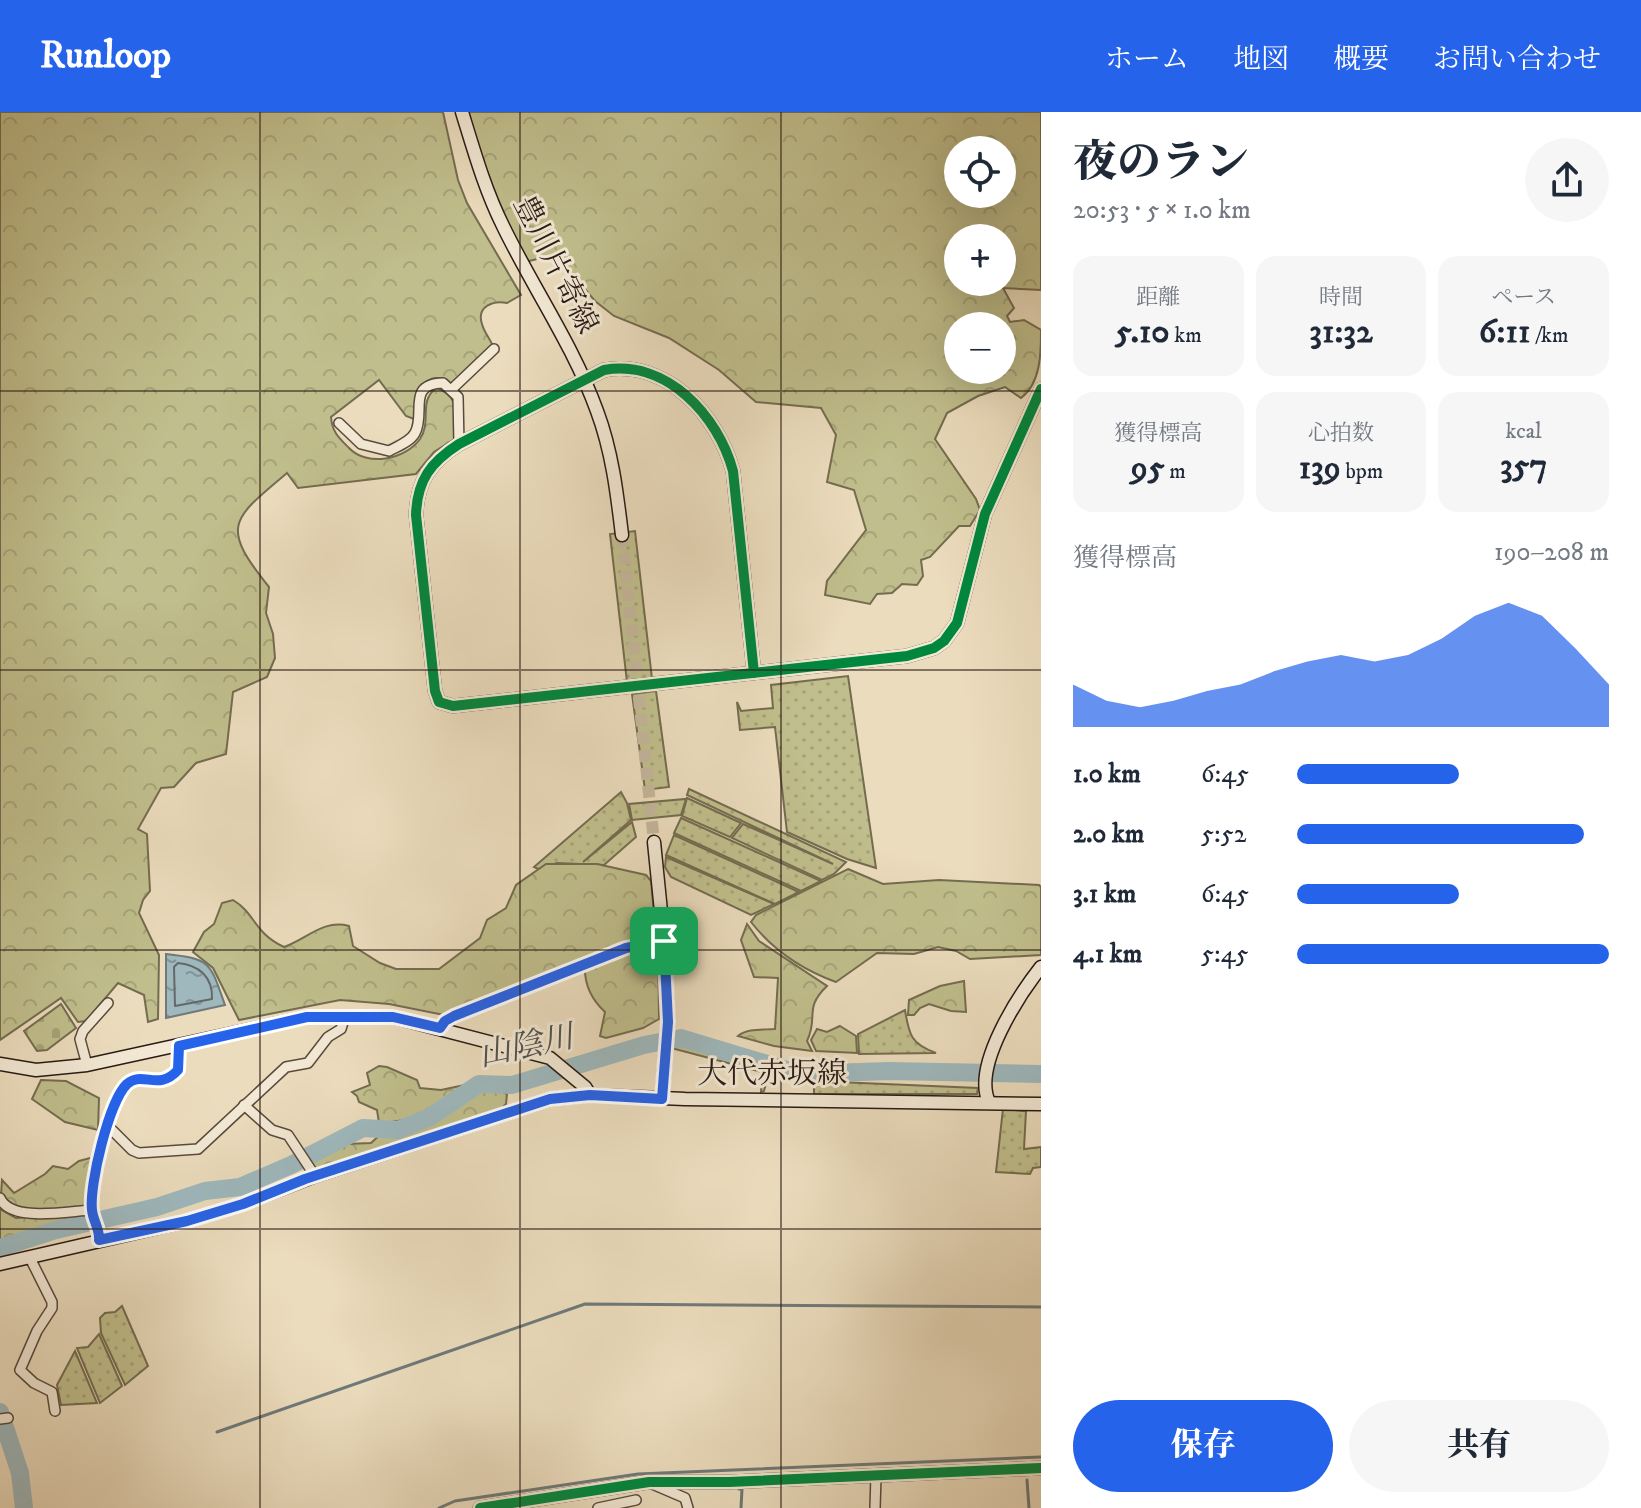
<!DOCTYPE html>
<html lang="ja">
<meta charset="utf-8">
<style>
:root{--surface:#fff;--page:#f6f6f7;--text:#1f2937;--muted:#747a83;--accent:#2563eb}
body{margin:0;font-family:"IM FELL DW Pica","Noto Serif JP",serif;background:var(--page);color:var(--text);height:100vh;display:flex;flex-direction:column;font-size:30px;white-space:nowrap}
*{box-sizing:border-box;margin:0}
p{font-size:26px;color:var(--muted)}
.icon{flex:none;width:44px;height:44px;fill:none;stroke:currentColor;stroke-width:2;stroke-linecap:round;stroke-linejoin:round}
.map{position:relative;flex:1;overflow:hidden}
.side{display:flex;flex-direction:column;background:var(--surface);width:600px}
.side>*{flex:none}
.buttons{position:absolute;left:944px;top:24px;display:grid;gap:16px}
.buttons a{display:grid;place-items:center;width:72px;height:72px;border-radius:50%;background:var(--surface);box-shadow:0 8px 32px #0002;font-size:40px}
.pin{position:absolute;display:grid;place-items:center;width:68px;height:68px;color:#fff;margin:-34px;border-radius:16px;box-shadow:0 4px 12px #0006}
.round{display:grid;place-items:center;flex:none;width:84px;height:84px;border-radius:42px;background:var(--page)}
.headline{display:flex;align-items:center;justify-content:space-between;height:136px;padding:0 32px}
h1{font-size:44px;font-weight:800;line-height:60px}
.metrics{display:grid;grid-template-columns:repeat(3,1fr);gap:12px;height:136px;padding:8px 32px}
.metrics div{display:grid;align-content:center;border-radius:20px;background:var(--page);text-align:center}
.metrics b{font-size:34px;font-weight:800}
.metrics small{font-size:22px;font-weight:400}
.metrics p{font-size:22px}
.chart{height:224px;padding:16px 32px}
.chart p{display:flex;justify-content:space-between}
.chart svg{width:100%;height:144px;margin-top:8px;fill:var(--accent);opacity:.7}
.cta{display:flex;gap:16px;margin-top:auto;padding:16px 32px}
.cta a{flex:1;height:92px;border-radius:48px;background:var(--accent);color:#fff;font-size:32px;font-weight:800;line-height:92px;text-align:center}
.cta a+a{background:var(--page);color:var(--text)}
ul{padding:0 32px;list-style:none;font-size:26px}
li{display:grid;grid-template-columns:128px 96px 1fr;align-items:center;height:60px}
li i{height:20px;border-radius:10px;background:var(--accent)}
header{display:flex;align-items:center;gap:48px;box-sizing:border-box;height:112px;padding:0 40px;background:var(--accent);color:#fff}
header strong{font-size:38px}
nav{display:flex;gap:44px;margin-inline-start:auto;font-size:28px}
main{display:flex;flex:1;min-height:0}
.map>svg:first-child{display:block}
</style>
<header>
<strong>Runloop</strong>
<nav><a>ホーム</a><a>地図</a><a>概要</a><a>お問い合わせ</a></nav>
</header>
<main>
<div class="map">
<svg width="1041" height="1396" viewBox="0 0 1041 1396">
<defs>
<pattern id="grass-dots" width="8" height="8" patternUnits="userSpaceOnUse" patternTransform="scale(2)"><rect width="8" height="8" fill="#c0be8c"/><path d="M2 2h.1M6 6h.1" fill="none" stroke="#a5a378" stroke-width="1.8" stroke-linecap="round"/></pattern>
<pattern id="forest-crowns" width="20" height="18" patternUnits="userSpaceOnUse" patternTransform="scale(2)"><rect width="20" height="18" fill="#c0be8c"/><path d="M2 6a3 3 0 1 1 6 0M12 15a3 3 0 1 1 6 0" fill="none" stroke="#a5a378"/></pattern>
<pattern id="cemetery-stones" width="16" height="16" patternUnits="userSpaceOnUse" patternTransform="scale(2)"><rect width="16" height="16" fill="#c0be8c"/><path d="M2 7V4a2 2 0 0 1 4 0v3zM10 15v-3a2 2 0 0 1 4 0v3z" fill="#a5a378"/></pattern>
<pattern id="water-ripples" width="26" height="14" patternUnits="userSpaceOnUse" patternTransform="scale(2)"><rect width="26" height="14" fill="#9eb8bd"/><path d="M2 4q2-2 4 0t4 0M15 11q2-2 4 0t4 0" fill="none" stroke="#819598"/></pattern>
</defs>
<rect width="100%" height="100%" fill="#ebdcbd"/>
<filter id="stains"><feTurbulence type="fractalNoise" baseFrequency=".0025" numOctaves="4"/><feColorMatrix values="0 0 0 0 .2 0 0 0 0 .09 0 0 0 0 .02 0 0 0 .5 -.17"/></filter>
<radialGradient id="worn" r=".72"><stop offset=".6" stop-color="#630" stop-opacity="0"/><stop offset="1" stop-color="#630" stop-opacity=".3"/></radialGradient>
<g fill="url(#grass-dots)" stroke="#746c50" stroke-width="2">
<polygon points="635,419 652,567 627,570 610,422"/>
<polygon points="848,564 876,756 847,747 787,720 775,615 740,618 737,590 741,599 773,596 771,573"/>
<polygon points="656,579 669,675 645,678 632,582"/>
<polygon points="689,677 846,750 834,762 822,768 732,726 743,712 833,752 687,683"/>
<polygon points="621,680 627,691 631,708 583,750 632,710 636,725 604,753 557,751 538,757 534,755"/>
<polygon points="687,686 741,711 730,725 682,704"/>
<polygon points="686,687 681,703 632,708 629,692"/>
<polygon points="681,706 821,769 801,779 674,721"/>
<polygon points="674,723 799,780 775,792 666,743"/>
<polygon points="666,745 774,792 751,803 671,765 665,755"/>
<path d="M905,898c4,25 6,34 31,43l-77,1 -1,-20z"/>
<polygon points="814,969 978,976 977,982 814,982"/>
<polygon points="1003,997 1026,999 1024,1037 1041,1035 1041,1055 1033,1056 1030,1062 996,1060"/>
<polygon points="122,1194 148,1254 125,1273 101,1221 100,1206 105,1201 115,1200"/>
<polygon points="99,1222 122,1274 100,1291 77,1236 88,1235"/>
<polygon points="75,1239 97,1291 61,1293 57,1273"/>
</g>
<g fill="url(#forest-crowns)" stroke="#746c50" stroke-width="2" fill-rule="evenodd">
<path d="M0,0h443l15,68 9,23 54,92 -14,8c-13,-3 -31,3 -25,21 2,9 9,15 12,25l-42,35c-27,-20 -38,14 -38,35l-8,-3 -27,-36 -48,37c1,15 8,21 18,31 18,19 56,12 71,-9 12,-18 -2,-37 16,-51 25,7 19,28 20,50l-22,14 -18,22 -118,14 -11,-15c-56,47 -67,53 -18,114l-3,26 7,21 2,24 -8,19 -34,15 -7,62 -30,9 -22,24 -13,1 -23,41 9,5 3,57 -7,9 -4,13 20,42 -1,64 -10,3 -4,-27 -26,-12 -32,38 -8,1 -17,-24 -61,42z"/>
<path d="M458,0h583v178l-38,-2 11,20 -7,8 3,6 14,-2 17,10c0,23 0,53 -20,68l-16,-11 -27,9 -31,17 -12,26 41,60 4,11 -10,16h-11l-29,31 -9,3 2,16 -6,9 -15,-1 -10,9 -15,1 -7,10 -45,-9 2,-14 39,-51 -12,-40 -27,-8 9,-47 -15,-27 -65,-6 -37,-32 -50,-32 -55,-22 -19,-15 -28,-33 -18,-12 -24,6zM958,38h44v44h-44zM958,126h44v44h-44zM958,214h44v44h-44z"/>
<path d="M546,752h51l49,11 5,6 4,44 -10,15 -28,5 -173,70 -55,-11 -49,-4 -101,20 -26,-52 -20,-16 11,-20 10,-8 8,-21 11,-3c22,13 21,33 51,47 23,-8 39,-28 65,-21l4,20 27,17 16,6h43l41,-31 7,-18 19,-12 10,-23z"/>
<path d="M848,757l35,15 56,-4 100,5 2,2v68l-71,4 -14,-8 -18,-4 -24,7 -37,-1 -41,29c-33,-12 -63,-32 -85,-60l5,-7z"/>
<path d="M747,812l12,17 68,45c-24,23 -8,30 -20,55l5,10 -38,-5 -36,-10c9,-8 25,-6 37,-7l3,-51 -24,-1 -13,-37z"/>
<path d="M651,835l7,3 1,69 -16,9 -37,10 -6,-2 5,-24c-13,-12 -21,-26 -20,-46l42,-16z"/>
<polygon points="964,869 966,900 951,899 929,892 920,896 914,903 908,903 909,888 940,874"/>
<polygon points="840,914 856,924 857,941 816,939 811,928 817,917 827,920"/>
<polygon points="676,930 770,956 764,979 761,980 762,960 675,937"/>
<path d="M379,954l8,1 30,13 3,8 21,2 33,-7c-34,21 -54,39 -95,40l-2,-13 -18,-8 -2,-6 -5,-4 18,-7 -3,-12z"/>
<polygon points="41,968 66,969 99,986 98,1018 65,1010 32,987"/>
<path d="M476,976l19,1 12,5 -1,10 -4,4 -102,38 -84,26 -8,-13 38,-15 25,-1 11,-10c37,-1 64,-24 94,-45z"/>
<polygon points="90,1046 96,1049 89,1095 25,1099 16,1097 1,1083 2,1068 14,1081 45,1062 53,1054 68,1057 79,1049"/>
<polygon points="0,1097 16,1106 89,1102 89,1105 0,1131"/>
</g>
<polygon fill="url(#cemetery-stones)" stroke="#746c50" stroke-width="2" points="61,892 76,916 47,938 37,939 24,919"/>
<path fill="url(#water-ripples)" stroke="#6f7979" stroke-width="2" d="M166,842c46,5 44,9 59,51l-59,13z"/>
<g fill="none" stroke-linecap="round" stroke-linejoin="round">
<path stroke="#636968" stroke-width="2" d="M178,851c21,2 35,14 34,36l-37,7 -1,-39z"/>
<g stroke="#6f7979" stroke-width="3">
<polyline points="217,1320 585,1192 1041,1195"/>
<polyline points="1027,1368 1029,1396"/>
<polyline points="739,1377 742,1377 741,1396"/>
<polyline points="439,1396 455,1389 638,1362 1041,1345"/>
</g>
<g stroke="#9eb8bd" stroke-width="18">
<polyline points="0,1136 56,1118 157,1095 205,1079 240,1075 291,1053 363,1016 398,1018 430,1005 479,972 512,973 644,933 681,926 800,962 889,959 1041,962"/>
<polyline points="0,1300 20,1361 24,1396"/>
</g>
<polyline stroke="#c4b59b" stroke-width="12" stroke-dasharray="12 6" stroke-linecap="butt" points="622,423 654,730"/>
<defs>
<g id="street">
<polyline points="452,277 494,237"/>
<path d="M339,311l22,21 28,7c9,-5 21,-9 26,-18 11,-20 -9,-49 28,-50l15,14 1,47"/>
<polyline points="440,916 445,909 454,904 626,836 664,829"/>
<polyline points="87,953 80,927 83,919 108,891"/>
<polyline points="244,993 272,1018 288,1023 315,1064"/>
<polyline points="107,1013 132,1038 139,1041 198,1037 286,955 308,951 328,925 341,917 345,904"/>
<path d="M0,1086c11,25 68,13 92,12"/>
<path d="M99,1128c1,-11 -6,-19 -7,-30 -3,-25 17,-108 35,-126 16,-15 31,8 51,-14l1,-24"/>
<polyline points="30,1146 52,1190 52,1196 37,1219 20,1258 34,1271 52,1280 55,1299"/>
<polyline points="0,1307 8,1306"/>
<polyline points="650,1371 685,1386 688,1396"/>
<polyline points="598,1396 636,1388"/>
<polyline points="875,1396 876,1364"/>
</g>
<g id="secondary">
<path d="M462,0c12,39 23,78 41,114 30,62 70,119 94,185 15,40 20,82 25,124"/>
<path d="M754,561l-21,-202c-15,-55 -66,-112 -129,-101l-145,74c-28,18 -42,36 -43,71l19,176 4,11 14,4 454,-50 27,-8 10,-7 13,-18 28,-109 56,-125"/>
<polyline points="654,730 664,829 668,910 662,987"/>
<polyline points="0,952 36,958 87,953 307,905 393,905 550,946 585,975 590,983"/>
<path d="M989,990c-17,-36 30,-107 52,-135"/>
<polyline points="0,1152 187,1109 243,1092 315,1064 550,987 590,983 685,987 1041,992"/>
<polyline points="480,1396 649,1370 729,1370 1041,1356"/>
</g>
</defs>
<use href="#street" stroke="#594a3e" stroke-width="12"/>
<use href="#secondary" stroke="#281a14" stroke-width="15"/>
<use href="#street" stroke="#f2e8d4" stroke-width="9"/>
<use href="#secondary" stroke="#f2e8d4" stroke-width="12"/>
<defs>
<g id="cycleway">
<path d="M754,561l-21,-202c-15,-55 -66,-112 -129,-101l-145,74c-28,18 -42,36 -43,71l19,176 4,11 14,4 454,-50 27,-8 10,-7 13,-18 28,-109 56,-125"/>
<polyline points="480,1396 649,1370 729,1370 1041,1356"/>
</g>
</defs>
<use href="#cycleway" stroke="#f2e8d4" stroke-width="15"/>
<use href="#cycleway" stroke="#00873e" stroke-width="10"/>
</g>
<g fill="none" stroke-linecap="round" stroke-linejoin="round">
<defs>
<path id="route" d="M664,829l4,81 -6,77 -72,-4 -40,4 -245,80 -62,25 -56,17 -88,19c1,-11 -6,-19 -7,-30 -3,-25 17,-109 35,-126 16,-14 31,8 51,-14l1,-24 128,-29h86l47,11 5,-7 9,-5 172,-68z"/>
</defs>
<use href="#route" stroke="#fff" stroke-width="16"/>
<use href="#route" stroke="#2563eb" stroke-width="10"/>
</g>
<path fill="none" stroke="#281a14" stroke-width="2" stroke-opacity="0.55" d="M260,0v1396M520,0v1396M781,0v1396M0,279h1041M0,558h1041M0,838h1041M0,1117h1041"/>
<g text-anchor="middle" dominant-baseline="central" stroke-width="6" stroke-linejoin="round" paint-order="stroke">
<g font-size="30" fill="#281a14" stroke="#f2e8d4">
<text transform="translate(555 153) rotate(63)">豊川片寄線</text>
<text x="772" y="962">大代赤坂線</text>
</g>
<g font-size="32" font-style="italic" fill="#51514f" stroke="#f2e8d4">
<text transform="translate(526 935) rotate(-12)">山陰川</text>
</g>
</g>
<rect width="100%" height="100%" filter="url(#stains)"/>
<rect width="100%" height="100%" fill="url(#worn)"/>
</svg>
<div class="buttons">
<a><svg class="icon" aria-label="locate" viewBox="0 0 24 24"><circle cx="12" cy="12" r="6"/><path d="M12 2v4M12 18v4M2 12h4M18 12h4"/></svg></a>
<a>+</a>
<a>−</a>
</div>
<div class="pin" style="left:664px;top:829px;background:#1e9e55"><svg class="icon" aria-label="arrive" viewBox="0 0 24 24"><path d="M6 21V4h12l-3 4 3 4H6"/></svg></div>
</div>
<section class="side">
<div class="headline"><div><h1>夜のラン</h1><p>20:53 · 5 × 1.0 km</p></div><a class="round"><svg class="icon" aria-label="share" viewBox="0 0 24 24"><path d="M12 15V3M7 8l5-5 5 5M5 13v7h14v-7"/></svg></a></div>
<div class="metrics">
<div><p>距離</p><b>5.10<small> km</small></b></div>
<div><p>時間</p><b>31:32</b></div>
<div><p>ペース</p><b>6:11<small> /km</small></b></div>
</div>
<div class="metrics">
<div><p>獲得標高</p><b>95<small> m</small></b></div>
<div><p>心拍数</p><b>139<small> bpm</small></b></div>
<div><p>kcal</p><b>357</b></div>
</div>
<div class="chart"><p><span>獲得標高</span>190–208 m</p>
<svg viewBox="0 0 160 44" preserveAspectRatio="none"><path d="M0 44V31L10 36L20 38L30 36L40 33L50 31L60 27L70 24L80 22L90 24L100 22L110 17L120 10L130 6L140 10L150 20L160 31V44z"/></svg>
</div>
<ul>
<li><b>1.0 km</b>6:45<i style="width:52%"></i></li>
<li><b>2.0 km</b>5:52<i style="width:92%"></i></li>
<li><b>3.1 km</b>6:45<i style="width:52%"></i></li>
<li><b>4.1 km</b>5:45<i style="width:100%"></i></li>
</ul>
<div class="cta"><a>保存</a><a>共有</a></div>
</section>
</main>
